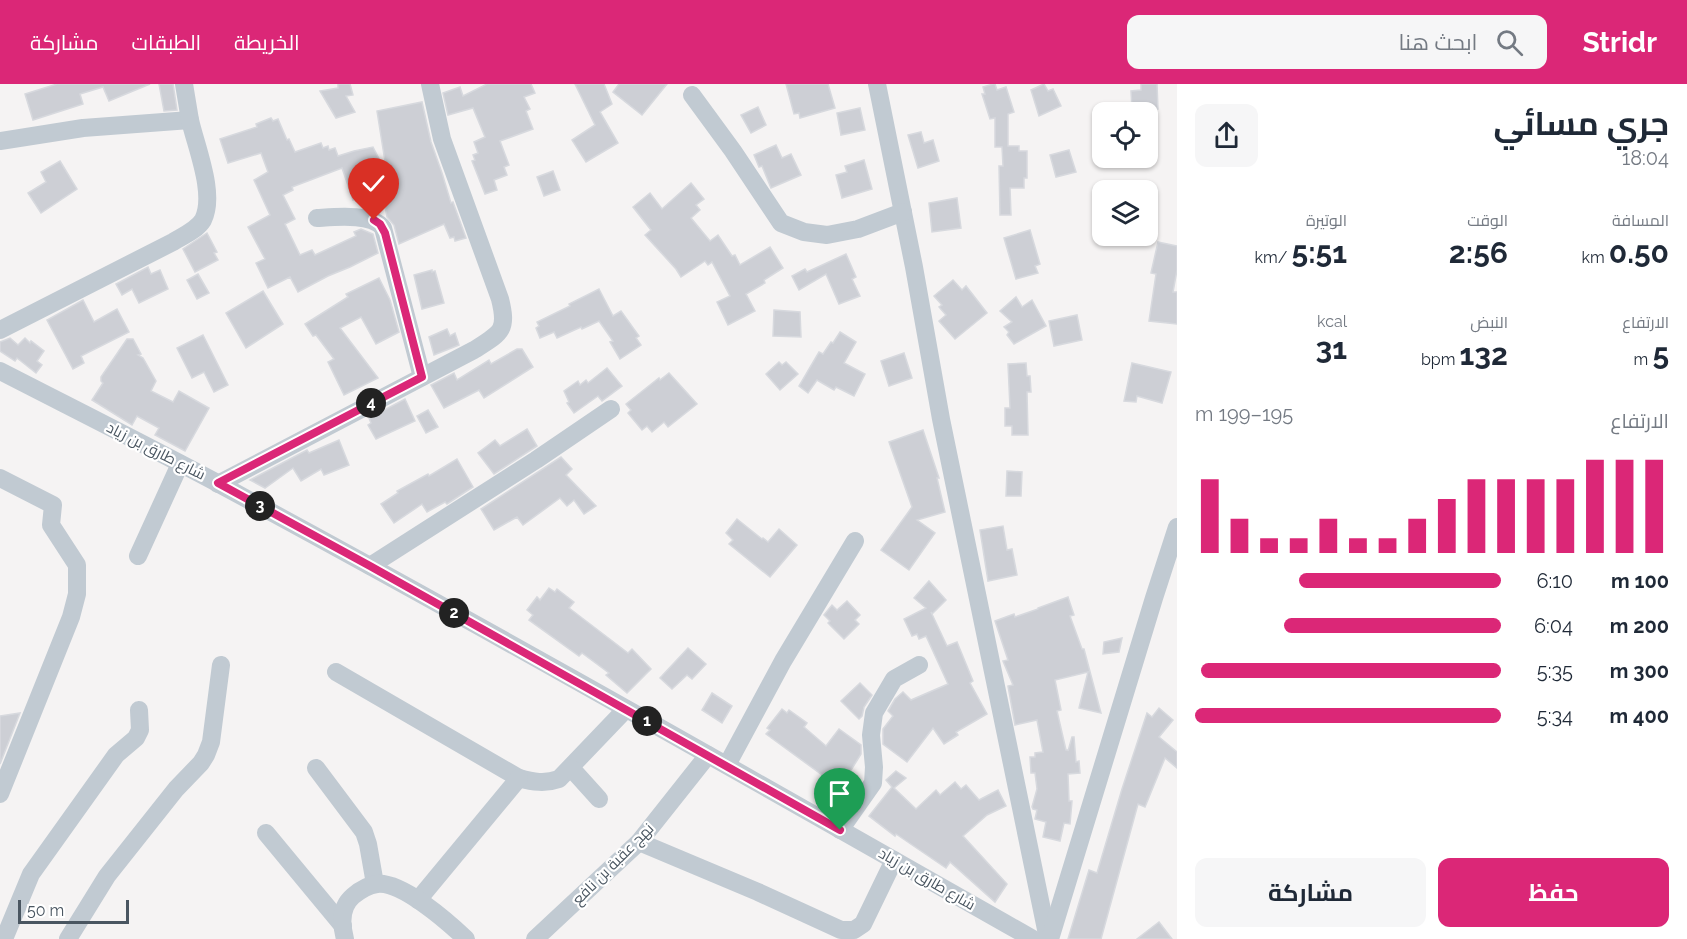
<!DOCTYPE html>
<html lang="ar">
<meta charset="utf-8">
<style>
:root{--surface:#fff;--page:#f6f6f7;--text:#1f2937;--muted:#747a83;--accent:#db2777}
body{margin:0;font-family:Raleway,Cairo,sans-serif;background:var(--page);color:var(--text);direction:rtl;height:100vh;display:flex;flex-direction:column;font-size:22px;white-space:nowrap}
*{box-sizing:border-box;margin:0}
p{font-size:20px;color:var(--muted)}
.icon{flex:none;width:33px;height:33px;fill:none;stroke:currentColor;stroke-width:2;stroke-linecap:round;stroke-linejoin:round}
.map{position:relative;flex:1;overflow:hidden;direction:ltr}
.sheet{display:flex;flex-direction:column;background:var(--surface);width:510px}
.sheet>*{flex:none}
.fabs{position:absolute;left:1092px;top:18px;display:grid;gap:12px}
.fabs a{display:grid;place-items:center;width:66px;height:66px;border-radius:12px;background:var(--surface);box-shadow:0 2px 4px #0004;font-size:30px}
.scale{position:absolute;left:18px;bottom:15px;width:111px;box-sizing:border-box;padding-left:6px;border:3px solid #4a5661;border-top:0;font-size:16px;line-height:21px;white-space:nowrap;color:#4a5661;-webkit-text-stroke:4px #fff;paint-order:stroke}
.pin{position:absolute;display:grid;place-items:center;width:51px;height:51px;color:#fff;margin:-62px -26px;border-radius:50% 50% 50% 0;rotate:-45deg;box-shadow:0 0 6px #0007}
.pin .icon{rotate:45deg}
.km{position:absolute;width:30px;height:30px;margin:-15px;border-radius:50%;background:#222;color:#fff;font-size:16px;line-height:30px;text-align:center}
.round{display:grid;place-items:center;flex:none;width:63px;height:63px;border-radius:12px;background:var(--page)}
.overview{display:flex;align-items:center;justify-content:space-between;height:102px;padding:0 18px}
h1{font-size:33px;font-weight:700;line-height:45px}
.stats{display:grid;grid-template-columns:repeat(3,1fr);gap:9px;height:102px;padding:6px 18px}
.stats div{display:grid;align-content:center}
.stats b{font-size:30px;font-weight:700}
.stats small{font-size:16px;font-weight:400}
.stats p{font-size:16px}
.chart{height:168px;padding:12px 18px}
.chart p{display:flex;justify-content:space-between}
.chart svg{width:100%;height:108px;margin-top:6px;stroke:var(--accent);stroke-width:6}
.action{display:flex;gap:12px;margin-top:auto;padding:12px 18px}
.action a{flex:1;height:69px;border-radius:12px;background:var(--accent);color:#fff;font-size:24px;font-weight:700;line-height:69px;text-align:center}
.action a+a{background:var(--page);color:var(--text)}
ul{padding:0 18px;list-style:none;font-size:20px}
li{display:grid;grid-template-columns:96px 72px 1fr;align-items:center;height:45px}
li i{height:15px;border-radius:8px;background:var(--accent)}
header{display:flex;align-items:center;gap:36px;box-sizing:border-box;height:84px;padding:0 30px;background:var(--accent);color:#fff}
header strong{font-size:28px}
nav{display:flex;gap:33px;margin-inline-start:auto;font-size:21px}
.search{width:420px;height:54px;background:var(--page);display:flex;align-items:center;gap:15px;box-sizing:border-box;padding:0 21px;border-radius:12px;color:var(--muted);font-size:22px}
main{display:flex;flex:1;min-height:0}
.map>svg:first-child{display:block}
</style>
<header>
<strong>Stridr</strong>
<div class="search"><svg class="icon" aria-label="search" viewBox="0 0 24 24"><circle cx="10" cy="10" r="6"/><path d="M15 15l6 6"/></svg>ابحث هنا</div>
<nav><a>الخريطة</a><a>الطبقات</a><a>مشاركة</a></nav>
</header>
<main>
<section class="sheet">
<div class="overview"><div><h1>جري مسائي</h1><p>18:04</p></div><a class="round"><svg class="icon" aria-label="share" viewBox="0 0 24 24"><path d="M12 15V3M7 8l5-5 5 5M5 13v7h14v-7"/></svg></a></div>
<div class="stats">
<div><p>المسافة</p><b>0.50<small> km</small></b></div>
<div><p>الوقت</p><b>2:56</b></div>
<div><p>الوتيرة</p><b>5:51<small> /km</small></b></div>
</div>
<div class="stats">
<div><p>الارتفاع</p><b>5<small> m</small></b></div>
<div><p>النبض</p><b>132<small> bpm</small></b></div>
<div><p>kcal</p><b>31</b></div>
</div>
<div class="chart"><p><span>الارتفاع</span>195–199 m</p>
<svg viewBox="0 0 160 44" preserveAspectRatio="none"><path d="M5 44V14M15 44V30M25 44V38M35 44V38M45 44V30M55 44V38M65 44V38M75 44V30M85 44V22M95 44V14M105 44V14M115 44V14M125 44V14M135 44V6M145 44V6M155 44V6"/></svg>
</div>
<ul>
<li><b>100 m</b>6:10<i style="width:66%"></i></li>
<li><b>200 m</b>6:04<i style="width:71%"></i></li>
<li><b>300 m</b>5:35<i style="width:98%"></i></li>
<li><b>400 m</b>5:34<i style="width:100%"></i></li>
</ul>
<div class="action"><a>حفظ</a><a>مشاركة</a></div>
</section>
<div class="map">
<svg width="1177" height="855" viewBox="0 0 1177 855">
<rect width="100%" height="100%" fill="#f5f3f3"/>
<g fill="#cdcfd5" stroke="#d7d9de" stroke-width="1.5">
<polygon points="57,0 150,0 109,17 103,3 80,10 83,20 33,36 25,10"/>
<polygon points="159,0 173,0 177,26 164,27"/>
<polygon points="338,0 350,0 353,11 346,12 355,28 336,34 320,7 338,4"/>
<polygon points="487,0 531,0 535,9 524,13 530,25 526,27 533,45 500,57 509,81 504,83 507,91 494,96 497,106 485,110 472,77 475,76 473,71 478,69 474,58 485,53 473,24 448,31 443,9 460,3 463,12"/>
<polygon points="575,0 604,0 612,20 600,28 618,59 586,78 572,56 595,41"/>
<polygon points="619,0 667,0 642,31 613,8"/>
<polygon points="786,0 828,0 835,24 800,34 799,29 794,30"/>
<polygon points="993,0 995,0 997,6 1006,3 1014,28 1008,30 1008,62 1019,62 1019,67 1027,67 1027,94 1024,94 1024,104 1010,104 1011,131 1000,131 999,82 1003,82 1002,63 995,63 995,34 990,35 982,10 985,10 983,3"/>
<polygon points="1044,0 1048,7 1053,5 1061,22 1039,32 1031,6"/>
<polygon points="1141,0 1157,0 1158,25 1132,26 1131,7 1141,6"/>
<polygon points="422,18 431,58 442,89 451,119 453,118 466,154 455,157 454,153 450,154 444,140 399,160 394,141 387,133 382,107 353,116 342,84 292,103 293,106 283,111 295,135 285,140 300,171 312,166 315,171 356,152 354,148 361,145 373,150 378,169 350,183 328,192 298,208 290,193 268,204 256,179 265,175 248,143 270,131 254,96 268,88 261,69 228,79 220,55 257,43 256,40 271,34 273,37 278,35 287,56 289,55 295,68 321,59 323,64 328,62 329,66 335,64 338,72 354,67 373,63 387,90 377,27"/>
<polygon points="758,23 766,41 751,49 741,31"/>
<polygon points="860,24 865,46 841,51 837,29"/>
<polygon points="921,48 924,59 933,56 939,77 918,84 908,51"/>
<polygon points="776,61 782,74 791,70 801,91 771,104 762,82 759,83 754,71"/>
<polygon points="1069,66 1076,88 1056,93 1050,71"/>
<polygon points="864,76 872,105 842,114 836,91 847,88 845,82"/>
<polygon points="60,77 77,105 41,129 28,109 46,98 41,88"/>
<polygon points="553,87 560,106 544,112 537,93"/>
<polygon points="691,99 704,115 696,121 700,126 691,134 710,157 718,151 732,172 735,171 740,181 770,163 783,184 764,196 765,199 746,210 755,227 728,241 717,218 730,212 712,178 708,181 705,177 681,193 676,185 645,151 651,146 633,123 650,109 662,125"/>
<polygon points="957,114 961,144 932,148 929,119"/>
<polygon points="1030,146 1040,180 1035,182 1038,189 1016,195 1004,154"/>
<polygon points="207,149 217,168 214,169 218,176 195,188 183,165"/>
<polygon points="1158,158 1177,162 1177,186 1173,208 1177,208 1177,240 1149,237 1156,190 1151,189"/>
<polygon points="846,170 856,193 852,195 860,212 839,220 826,190 799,206 792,192 805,185 807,188"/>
<polygon points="148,183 151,190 160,186 168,205 139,219 132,205 122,211 116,200"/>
<polygon points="432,186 432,188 435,187 444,219 422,225 414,191"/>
<polygon points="198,190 209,209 197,215 187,196"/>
<polygon points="379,194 390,216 399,248 376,260 361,233 340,244 378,294 344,311 328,278 334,275 316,251 313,252 305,240 348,213 346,210"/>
<polygon points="953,196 962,206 966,202 987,229 955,255 939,237 946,231 939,223 942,221 934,212"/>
<polygon points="599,205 613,232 621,227 639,252 636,254 641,261 620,275 610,258 613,257 599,237 582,245 581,243 557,254 554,248 540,254 536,244 539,242 537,238 570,222 569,220"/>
<polygon points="263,207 283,240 246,264 226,229"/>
<polygon points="1016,213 1022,223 1032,216 1046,242 1014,260 1007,251 1009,248 1004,243 1012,238 1000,227"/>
<polygon points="83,216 94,238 117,225 129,248 81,272 84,279 73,285 47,236"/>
<polygon points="774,226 800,228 801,253 773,252"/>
<polygon points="1077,231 1082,256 1054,262 1049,237"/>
<polygon points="447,245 450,252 455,249 459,261 434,271 429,253"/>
<polygon points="840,248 856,258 844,279 865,290 854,312 836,303 834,306 817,296 808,309 799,302 819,268 823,270 831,258 833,259"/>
<polygon points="203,251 228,301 214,308 204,288 192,294 177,264"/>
<polygon points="10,254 18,261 25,254 30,259 31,257 44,267 37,277 42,281 36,289 17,274 15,277 0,267 0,258"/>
<polygon points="127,255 133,255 141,270 138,271 143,274 156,297 151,307 173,318 179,307 209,324 185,367 155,351 159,344 137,332 132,341 92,316 103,299 101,297 101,293"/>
<polygon points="517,265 522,265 533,283 484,314 479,306 444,324 431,301 454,289 457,296 489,276 491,280"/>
<polygon points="904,269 912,294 889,302 881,277"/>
<polygon points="779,278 782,281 786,278 798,290 780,306 766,290"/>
<polygon points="1026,279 1027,292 1030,292 1031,308 1027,308 1028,351 1012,351 1012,342 1005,342 1005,324 1010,324 1008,280"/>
<polygon points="1132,279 1171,288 1162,319 1137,312 1136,318 1124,317"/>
<polygon points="607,284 622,302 602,317 598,312 574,329 567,319 569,318 564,307 578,297 580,301 586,296 588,299"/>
<polygon points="669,289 697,320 668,343 664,338 652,348 647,342 642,346 628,329 631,326 626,320 659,294 660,296"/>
<polygon points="405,315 415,337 376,355 368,341 371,339 369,334"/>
<polygon points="428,326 438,343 426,349 417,332"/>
<polygon points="527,345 537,362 494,390 478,369 495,356 500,362"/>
<polygon points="923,346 939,394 937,394 945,428 917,436 935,449 909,486 881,466 912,423 889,358"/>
<polygon points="339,356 349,381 324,391 321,385 301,397 293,384 265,404 250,396 307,366 309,369"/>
<polygon points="561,373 572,385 566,391 596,422 584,430 574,416 567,422 560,414 523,441 517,433 494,446 481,425"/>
<polygon points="457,375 473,403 447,420 445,418 427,428 422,420 394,439 381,420 398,409 397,407 428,390 429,392"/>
<polygon points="1007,387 1022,388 1021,412 1006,412"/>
<polygon points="737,435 762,455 763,454 768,458 779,445 797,461 770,493 729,460 733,456 726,449"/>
<polygon points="1003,442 1007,466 1012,465 1017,491 988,497 980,446"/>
<polygon points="929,497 946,516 932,530 931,528 947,562 957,558 973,597 970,599 987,630 956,648 958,651 944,660 933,644 907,678 883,660 883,645 893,632 888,627 895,615 903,608 911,616 948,600 926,552 919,555 917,550 912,552 904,535 926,524 914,514"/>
<polygon points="549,504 555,508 557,505 574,518 569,524 628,569 632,565 651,585 627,609 606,591 609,589 582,569 579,572 529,536 533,531 527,526 537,513 540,516"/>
<polygon points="1068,513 1074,531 1070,532 1082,565 1084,565 1101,629 1079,624 1088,588 1055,596 1061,626 1057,627 1066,666 1068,666 1068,667 1072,653 1074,653 1076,678 1079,677 1080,689 1068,690 1069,717 1072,717 1070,740 1064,739 1060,757 1043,753 1046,738 1035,735 1037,726 1033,725 1032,723 1037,705 1035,689 1031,689 1030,673 1035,673 1035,669 1043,668 1037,636 1015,641 1008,602 1013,601 1003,577 1008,576 995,537 1014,530 1015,533 1038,525 1038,524"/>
<polygon points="847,517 860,531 855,536 859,540 844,555 828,539 830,537 824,531 832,521 837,526"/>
<polygon points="1122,554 1119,568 1103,570 1104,558"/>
<polygon points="688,564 706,580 692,595 687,591 672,605 660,594"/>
<polygon points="860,599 872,611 864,623 862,632 859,635 841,617"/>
<polygon points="712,609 732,622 722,639 702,626"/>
<polygon points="1159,624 1173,636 1159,653 1177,668 1177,684 1165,674 1145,723 1138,720 1101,855 1068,855 1089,786 1097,789 1122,705 1147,629 1152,633"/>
<polygon points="782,625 787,629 789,626 807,639 804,643 826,662 839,645 861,661 861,670 840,704 766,650 770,646 767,644"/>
<polygon points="20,629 0,680 0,632"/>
<polygon points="896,687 906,694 894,704 916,725 936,706 940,711 955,698 961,705 966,701 979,716 998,706 1006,722 987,731 963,752 1007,800 995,818 950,778 946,784 896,750 895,752 869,732 892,703 886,696"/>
<polygon points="1159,838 1172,855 1137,855"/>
</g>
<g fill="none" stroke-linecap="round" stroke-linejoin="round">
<g stroke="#c1cad2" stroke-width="18">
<polyline points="877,0 914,183 941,335 1048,855"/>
<polyline points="692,11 733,67 781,139 804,148 827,151 858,145 903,128"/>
<polyline points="0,57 83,44 190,36"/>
<path d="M317,134c18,-1 55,-5 66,10l39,149"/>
<path d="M0,246l173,-88c10,-6 24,-12 30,-22 13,-26 -7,-73 -13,-100 -2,-12 -4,-24 -6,-36"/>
<path d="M0,287c74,38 148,75 221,114 273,147 542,301 812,454"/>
<polyline points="0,394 53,421 51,441 77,481 77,510 71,533 0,710"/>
<path d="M218,400l256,-134c27,-17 34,-19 26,-51l-58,-160 -12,-55"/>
<polyline points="138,472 180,380"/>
<polyline points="370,482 536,376 611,325"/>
<path d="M336,588l183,106c14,4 26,6 40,1l67,-70"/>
<polyline points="727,681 783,577 855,457"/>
<polyline points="316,684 364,748 368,760 375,800"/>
<polyline points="571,684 599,715"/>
<polyline points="840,746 873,699 874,683 871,651 874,629 894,595 919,581"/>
<polyline points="266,749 343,842"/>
<polyline points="639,758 758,808 841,846 854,846 863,840 894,776"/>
<polyline points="418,816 519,694"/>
<polyline points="4,855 31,790 116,671 136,654 140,646 139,626"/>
<polyline points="68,855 107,792 176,705 201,679 206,671 211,658 221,581"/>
<path d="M345,855c-4,-15 -5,-32 8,-43 6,-5 16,-11 24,-12 25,-3 72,39 89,55"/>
<polyline points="535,855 639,758 708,671"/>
<polyline points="1050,855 1154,514 1177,443"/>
</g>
</g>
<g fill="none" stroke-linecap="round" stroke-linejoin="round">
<defs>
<polyline id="route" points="374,136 380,140 385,149 422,293 218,399 370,482 840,746"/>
</defs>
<use href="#route" stroke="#fff" stroke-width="12"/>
<use href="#route" stroke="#db2777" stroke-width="8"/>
</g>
<g text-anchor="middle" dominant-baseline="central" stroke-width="4.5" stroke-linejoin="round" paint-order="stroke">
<g font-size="15" fill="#4a5661" stroke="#fff">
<text transform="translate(156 367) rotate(27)">شارع طارق بن زياد</text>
<text transform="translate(613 780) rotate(-45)">نهج عقبة بن نافع</text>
<text transform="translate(927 795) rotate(30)">شارع طارق بن زياد</text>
</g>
</g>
</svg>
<div class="fabs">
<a><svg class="icon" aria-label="locate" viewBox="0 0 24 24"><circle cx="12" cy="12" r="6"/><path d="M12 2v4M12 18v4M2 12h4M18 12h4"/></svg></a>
<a><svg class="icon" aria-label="layers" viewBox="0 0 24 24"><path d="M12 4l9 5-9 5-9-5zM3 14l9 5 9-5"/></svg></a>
</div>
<div class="scale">50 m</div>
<div class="pin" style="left:840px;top:746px;background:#1e9e55"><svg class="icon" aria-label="arrive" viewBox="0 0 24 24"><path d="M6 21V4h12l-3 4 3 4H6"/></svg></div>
<div class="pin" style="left:374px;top:136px;background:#d93025"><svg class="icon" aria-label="check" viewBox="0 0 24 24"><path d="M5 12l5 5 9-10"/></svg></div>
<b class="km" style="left:647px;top:637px">1</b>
<b class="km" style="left:454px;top:529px">2</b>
<b class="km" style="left:260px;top:422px">3</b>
<b class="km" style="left:371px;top:319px">4</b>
</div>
</main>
